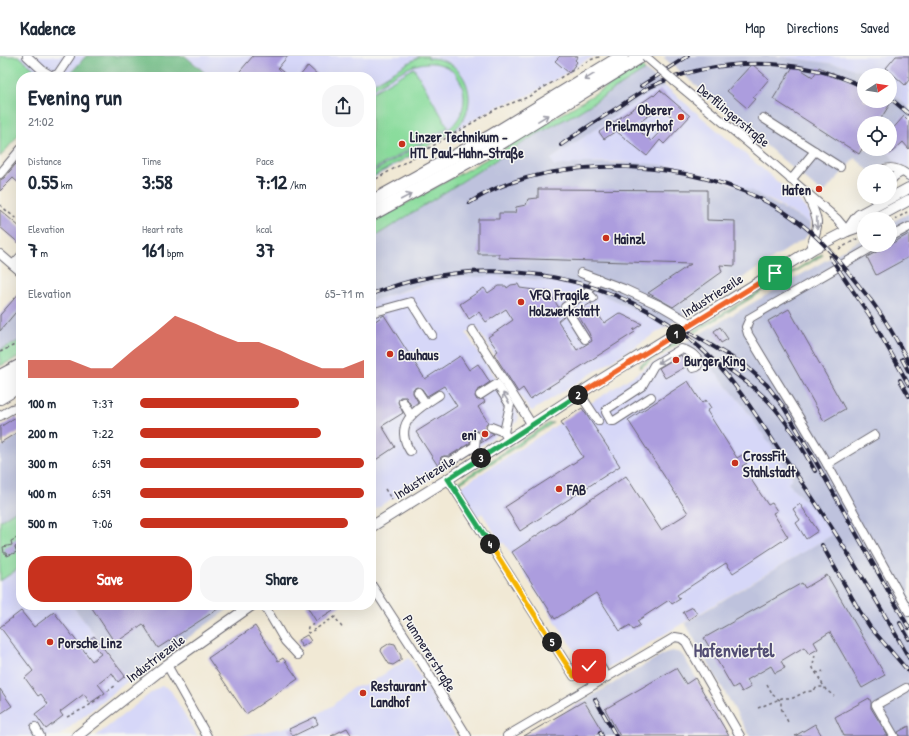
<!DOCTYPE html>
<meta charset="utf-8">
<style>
:root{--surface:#fff;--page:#f6f6f7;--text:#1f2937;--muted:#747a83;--line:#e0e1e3;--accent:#c8321e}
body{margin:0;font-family:"Patrick Hand",sans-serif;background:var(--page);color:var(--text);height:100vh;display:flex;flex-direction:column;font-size:15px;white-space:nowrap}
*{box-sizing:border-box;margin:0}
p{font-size:13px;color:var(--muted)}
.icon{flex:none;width:22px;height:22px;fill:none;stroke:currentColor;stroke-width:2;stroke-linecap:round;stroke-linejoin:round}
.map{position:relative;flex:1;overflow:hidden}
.drawer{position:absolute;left:16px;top:16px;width:360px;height:538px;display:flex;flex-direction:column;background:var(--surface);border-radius:16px;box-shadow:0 4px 16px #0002}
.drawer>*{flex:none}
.needle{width:26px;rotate:78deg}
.buttons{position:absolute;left:857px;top:12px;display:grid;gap:8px}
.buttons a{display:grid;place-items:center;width:40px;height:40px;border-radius:50%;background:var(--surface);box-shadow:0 4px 16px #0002;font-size:20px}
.pin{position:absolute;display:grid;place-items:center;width:34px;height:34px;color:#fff;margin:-17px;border-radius:8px;box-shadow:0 2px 6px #0006}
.km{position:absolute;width:20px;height:20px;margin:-10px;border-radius:50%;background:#222;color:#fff;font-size:11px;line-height:20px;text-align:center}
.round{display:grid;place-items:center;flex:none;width:42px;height:42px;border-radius:16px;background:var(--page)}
.head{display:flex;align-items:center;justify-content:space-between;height:68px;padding:0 12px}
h1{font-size:22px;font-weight:700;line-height:30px}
.metrics{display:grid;grid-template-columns:repeat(3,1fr);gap:6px;height:68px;padding:4px 12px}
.metrics div{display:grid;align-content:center}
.metrics b{font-size:20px;font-weight:700}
.metrics small{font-size:11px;font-weight:400}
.metrics p{font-size:11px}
.chart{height:112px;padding:8px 12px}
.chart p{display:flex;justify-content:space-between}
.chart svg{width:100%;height:72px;margin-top:4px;fill:var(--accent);opacity:.7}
.cta{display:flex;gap:8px;margin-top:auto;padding:8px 12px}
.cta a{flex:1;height:46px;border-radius:16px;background:var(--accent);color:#fff;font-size:16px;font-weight:700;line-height:46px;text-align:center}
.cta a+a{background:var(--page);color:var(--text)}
ul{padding:0 12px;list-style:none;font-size:13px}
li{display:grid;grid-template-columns:64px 48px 1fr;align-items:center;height:30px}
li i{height:10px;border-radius:5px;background:var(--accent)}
header{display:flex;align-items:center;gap:24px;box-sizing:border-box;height:56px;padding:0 20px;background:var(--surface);border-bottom:1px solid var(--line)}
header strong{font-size:19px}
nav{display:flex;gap:22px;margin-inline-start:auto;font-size:14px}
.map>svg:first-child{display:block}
</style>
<header>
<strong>Kadence</strong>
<nav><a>Map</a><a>Directions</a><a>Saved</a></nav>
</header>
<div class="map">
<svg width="909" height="680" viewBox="0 0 909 680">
<rect width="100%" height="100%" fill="#f6f6f2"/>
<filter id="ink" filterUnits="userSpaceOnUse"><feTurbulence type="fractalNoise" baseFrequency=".025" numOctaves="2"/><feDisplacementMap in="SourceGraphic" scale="8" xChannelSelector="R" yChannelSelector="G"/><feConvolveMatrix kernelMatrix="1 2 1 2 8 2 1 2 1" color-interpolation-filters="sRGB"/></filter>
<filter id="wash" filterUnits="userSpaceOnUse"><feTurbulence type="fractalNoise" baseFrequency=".012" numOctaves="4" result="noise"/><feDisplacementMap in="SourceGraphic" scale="16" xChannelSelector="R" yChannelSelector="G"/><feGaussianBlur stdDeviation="0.9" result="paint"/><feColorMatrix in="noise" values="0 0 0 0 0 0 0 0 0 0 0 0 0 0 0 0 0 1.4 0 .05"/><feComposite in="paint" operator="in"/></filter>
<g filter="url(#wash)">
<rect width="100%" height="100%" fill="#f1e9d5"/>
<g fill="#d6d7f8">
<polygon points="19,0 86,0 68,21 43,21"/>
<polygon points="185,0 596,0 581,7 573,13 527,40 494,52 371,124 371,21 210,21"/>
<polygon points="774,0 909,0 909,52 890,35 890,19 866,19 844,9"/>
<polygon points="665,30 799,144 809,157 811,168 774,146 731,127 682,113 662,109 618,106 582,107 554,111 551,103 649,37"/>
<polygon points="904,59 909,63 909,115 902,109 900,111 885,93 890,93 890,74"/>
<polygon points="476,220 496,220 549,225 584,232 601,238 640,256 654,264 664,272 532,355 528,352 477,272 466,277 517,356 519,361 517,366 427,425 386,446 371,456 371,245 433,226 453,222"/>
<polygon points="684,287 707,306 742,348 793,421 788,427 816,456 832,479 592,621 504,487 502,488 482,457 477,461 459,432"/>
<polygon points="21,511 21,549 72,549 129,624 59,680 0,680 0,525"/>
<polygon points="409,602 456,680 240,680 283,672 294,669 314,660 332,650 352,632 370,627"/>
<polygon points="162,630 166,631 171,635 197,680 96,680 156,633"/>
</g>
<g fill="#bec2dd">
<polygon points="666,0 774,0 844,9 861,16 866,19 864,19 864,45 890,45 890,35 909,52 909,63 904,59 890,74 890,67 864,67 864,93 885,93 900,111 895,108 887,108 879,111 874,115 869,115 855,102 823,138 664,2"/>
<polygon points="645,14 665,30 649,37 551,103 554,110 582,107 642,107 662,109 703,118 752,135 811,168 809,177 805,182 664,272 654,264 640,256 601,238 572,229 549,225 522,222 496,220 453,222 417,230 371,245 371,183 537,78 593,47"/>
<polygon points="909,157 909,680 750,680 685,567 832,479 816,456 788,427 793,421 742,348 707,306 684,287 864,182 864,189 890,189 890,167"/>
<polygon points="21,235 21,284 0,294 0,259"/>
<polygon points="21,378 21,451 0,465 0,391"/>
<polygon points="72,549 234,549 129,624"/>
<polygon points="672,595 680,597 684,601 729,680 524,680 665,597"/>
</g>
<g fill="#8adc9c" stroke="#567f6c">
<polygon points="0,0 19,0 43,21 21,21 21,76 0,101"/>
<path d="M420,0h8v2c40,0 56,49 24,74l-81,46v-5l79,-45c27,-23 13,-68 -24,-65 -18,1 -39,18 -55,27v-5z"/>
<polygon points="641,10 645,14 577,57 537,78 371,183 371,167 492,100"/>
<polygon points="414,12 448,71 371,115 371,37"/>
<path d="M822,198l1,1c-42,26 -85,50 -127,77l-3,-1z"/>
<polygon points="680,283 682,285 639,312 640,309"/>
<polygon points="21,284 21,300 0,310 0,294"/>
<polygon points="549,367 553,367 459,428 460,425"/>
<polygon points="21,451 21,511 0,525 0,465"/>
</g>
<polygon fill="#6fbc84" stroke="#486f60" points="86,0 185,0 210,21 71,21 69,19"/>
<g id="blocks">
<g fill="#ac9dde" fill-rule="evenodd">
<polygon points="253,0 288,0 278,12 289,21 235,21"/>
<polygon points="560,0 578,0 575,4 577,6 569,17 555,5"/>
<polygon points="896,0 909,0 909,24 905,29 886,12"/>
<polygon points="752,8 769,23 753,42 755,43 747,52 727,35"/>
<polygon points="794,9 813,21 819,11 831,17 832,16 838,20 838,19 864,31 864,45 886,45 890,48 878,67 864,67 864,90 859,98 773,43"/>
<polygon points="308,10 320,21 299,21"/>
<path d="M660,34l30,26 -26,28 -4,-4 -13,16 -31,-25 -12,8 -5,-7 54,-37 1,1zM661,51l12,11 -22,23 -17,-15z"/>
<polygon points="904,60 909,65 909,93 903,86 890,98 890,76"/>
<polygon points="21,102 21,129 13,122 0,135 0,124 4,122"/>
<polygon points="538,133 707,134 707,164 735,165 735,210 720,209 722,216 673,251 648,237 691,208 499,202 499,198 478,198 478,163 499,163 499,157 515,157 516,151 526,149 528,143 538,142"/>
<polygon points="0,154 21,172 21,189 0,171"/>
<polygon points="909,178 909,201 876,219 867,201"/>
<polygon points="518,228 520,232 549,236 564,260 558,265 577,294 592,285 589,277 576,256 591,247 604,267 619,257 642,268 633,274 635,276 530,343 523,332 518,336 494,298 498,295 488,281 513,264 506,253 486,266 479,256 469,263 460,248 484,232 488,237 498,230 506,230 507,232 511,229"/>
<polygon points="21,235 21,250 0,275 0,259"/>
<polygon points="789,253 845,353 824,365 768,265"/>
<polygon points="384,259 425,323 460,300 469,314 478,308 490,326 477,335 475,340 477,344 483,343 485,346 478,351 488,366 486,369 487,374 494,378 481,387 481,377 477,375 473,375 471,379 470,387 449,400 444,400 441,401 440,404 440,408 438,410 416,376 457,350 444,330 427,340 422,333 417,331 413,333 413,337 418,346 412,351 406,341 400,341 398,346 403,357 382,370 395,391 371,407 371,268"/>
<polygon points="720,271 728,283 721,287 714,275"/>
<polygon points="681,299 687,310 665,322 659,312"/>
<polygon points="688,325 702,347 706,344 711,352 707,355 737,402 742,399 747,407 742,410 768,449 772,447 777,455 773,457 788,481 733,517 726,507 677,539 680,543 672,548 669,544 637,565 640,569 633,574 630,569 620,575 596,537 555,563 512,496 626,420 661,474 688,457 628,364"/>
<polygon points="582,352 620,410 520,475 505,451 583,401 561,366"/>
<polygon points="16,361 21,368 21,374 0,387 0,371"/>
<polygon points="800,448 818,475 806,483 796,467 800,464 793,453"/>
<polygon points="17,482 20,489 15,491 17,496 7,500 6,497 4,497 3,491 12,489 11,485"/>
<polygon points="827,519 885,619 862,632 830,576 814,586 818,593 809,598 804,591 781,605 785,612 775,617 771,610 747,624 751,631 742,636 738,629 733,632 704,582 802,527 805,532"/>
<polygon points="90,549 224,549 158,592 143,568 115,587"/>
<polygon points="306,549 341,549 316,565"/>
<polygon points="693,551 697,558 688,564 683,556"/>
<polygon points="21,555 34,571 54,556 92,605 101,598 90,583 94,580 125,620 118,626 112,617 98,628 105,637 90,647 84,638 60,656 63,660 46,673 35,658 48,648 41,638 38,640 25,622 33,615 0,571"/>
<polygon points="255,570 278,605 283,602 298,623 246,658 208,602"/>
<polygon points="307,579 311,585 302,591 298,584"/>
<polygon points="390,587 395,588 401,600 401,604 393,609 389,608 381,595 382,592"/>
<polygon points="676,612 686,628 695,622 729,680 620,680 605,653"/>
<polygon points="0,633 12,650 0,658"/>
<polygon points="869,642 871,646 871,652 888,680 844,680 835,661"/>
<polygon points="584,645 602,675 594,680 524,680"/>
<polygon points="315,661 318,668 293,680 289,673"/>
<polygon points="815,668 822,680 795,680"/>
<polygon points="909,670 909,680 899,680 898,676"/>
<polygon points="347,672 352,680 331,680"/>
</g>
</g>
</g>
<g filter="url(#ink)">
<use href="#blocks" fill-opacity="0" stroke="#6a6871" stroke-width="1"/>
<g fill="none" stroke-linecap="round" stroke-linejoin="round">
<polyline stroke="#c8c1b6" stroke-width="8" stroke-dasharray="8 4" stroke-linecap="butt" points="476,380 491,371"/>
<defs>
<g id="minor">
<polyline points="27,0 42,14 52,20 58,18 70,0"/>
<polyline points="675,26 771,106 837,163 847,175"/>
<polyline points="763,62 840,111"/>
<path d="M880,115c11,-6 20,-2 29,5"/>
<polyline points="0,118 21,93"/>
<polyline points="791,124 815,95"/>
<polyline points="890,125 895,120 902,116"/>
<path d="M808,141c13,28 11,26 1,55"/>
<polyline points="873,141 878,149"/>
<polyline points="890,181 909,171"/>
<polyline points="876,189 750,262 746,271 748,278 771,316 802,366 827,408 909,556"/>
<polyline points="0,198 21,216"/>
<polyline points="13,209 21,200"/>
<polyline points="581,217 624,233 661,250 692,268"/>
<polyline points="587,236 593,242"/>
<polyline points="371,257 411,246 432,279"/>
<polyline points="472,274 532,369"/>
<polyline points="585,283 565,251 587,236 599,223"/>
<polyline points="418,336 426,348"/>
<polyline points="580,338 598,365"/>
<polyline points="480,339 497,328 510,349 504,376"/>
<path d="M651,341l-37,24h-3l-5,-9 1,-3 35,-23 12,-21 27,-16c7,1 15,6 18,13l-2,5 -4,1"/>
<polyline points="403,346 411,360"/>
<polyline points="0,360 12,353 21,351"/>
<polyline points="491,371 504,376 506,380"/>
<path d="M410,395c-18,-29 8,-42 29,-56"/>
<polyline points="445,405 450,406 475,390 476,380"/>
<polyline points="827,408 875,379"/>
<polyline points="448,423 574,620 597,605 607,621"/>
<polyline points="371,528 419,602 467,680"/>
<polyline points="264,549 285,585 298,599"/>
<polyline points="167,609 207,680"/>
<polyline points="35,671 40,680"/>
<polyline points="507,680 675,581 681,582 686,586 740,680"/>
<polyline points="894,680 876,649 906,632"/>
</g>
<g id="major">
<polyline points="874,163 909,144"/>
<polyline points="847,175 856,162 859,159 909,132"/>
<polyline points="371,471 448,423 602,323 814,192 847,175 864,169"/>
<polyline points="77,680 167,609 252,549"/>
</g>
<g id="highway">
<polyline points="371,146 489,81 622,0"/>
<polyline points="371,159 493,92 642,0"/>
<polyline points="0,320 21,309"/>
<polyline points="0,331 21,321"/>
<polyline points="0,342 15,333 21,327"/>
</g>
</defs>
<use href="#minor" stroke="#6a6871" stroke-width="10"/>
<use href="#major" stroke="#6a6871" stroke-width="12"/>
<use href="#highway" stroke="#6a6871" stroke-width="14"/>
<g stroke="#6a6871" stroke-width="1.5" stroke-dasharray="3 3" stroke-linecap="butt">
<polyline points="371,126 496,53 528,41 590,4 602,0"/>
<polyline points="0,149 14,161 21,163"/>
<polyline points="890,167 907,156"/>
<polyline points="839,193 864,179"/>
<polyline points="0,296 21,286"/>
<polyline points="385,433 392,444"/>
<polyline points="314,568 308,571 307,576 309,577 335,561 343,573"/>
<polyline points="815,599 813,609 813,612 826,634 834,640"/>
<polyline points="816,616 819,617 823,615"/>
<polyline points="767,628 773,639 781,645 781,652 788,666"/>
<polyline points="758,652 782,642 793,642 805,636 812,635 818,631 824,631"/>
<polyline points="67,661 87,651 116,629"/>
</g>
<use href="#minor" stroke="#fff" stroke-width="8"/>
<use href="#major" stroke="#fff" stroke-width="10"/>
<use href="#highway" stroke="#fff" stroke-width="12"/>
<defs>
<g id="rail">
<polyline points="641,30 688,0"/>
<polyline points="890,42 909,58"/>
<path d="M561,89c18,-13 37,-25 56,-37 11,-7 22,-15 33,-21 66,-31 149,-31 214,0"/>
<path d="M469,147c13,-8 26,-15 41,-20 93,-32 226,-17 301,49 19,17 33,35 49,55 7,8 14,17 20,26 11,16 20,33 29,50"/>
<polyline points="830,201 870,260 909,329"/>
<path d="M371,238c15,-5 30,-11 45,-14 104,-24 221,3 297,80 27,28 47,62 69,94 47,65 88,134 127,204"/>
<polyline points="677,269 746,310 767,329 783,350 811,397 909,572"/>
<polyline points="902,303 909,316"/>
<path d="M719,306c17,12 36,25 50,40 19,20 33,46 46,69"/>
<polyline points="900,324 909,340"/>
<polyline points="822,489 859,554 870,571 909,616"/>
<polyline points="900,567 909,583"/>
<polyline points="595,643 616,680"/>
<polyline points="600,676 602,680"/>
</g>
</defs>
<use href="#rail" stroke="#22223b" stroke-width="4"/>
<use href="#rail" stroke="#f6f6f2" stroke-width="2.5" stroke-dasharray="8" stroke-linecap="butt"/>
<defs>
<polyline id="minor-bridge" points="645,0 675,26"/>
</defs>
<use href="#minor-bridge" stroke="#6a6871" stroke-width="10" stroke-linecap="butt"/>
<use href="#minor-bridge" stroke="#fff" stroke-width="8"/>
</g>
<defs><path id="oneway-shaft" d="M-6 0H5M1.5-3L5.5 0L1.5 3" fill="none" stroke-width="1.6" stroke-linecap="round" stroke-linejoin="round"/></defs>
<g stroke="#9c9ca7">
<use href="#oneway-shaft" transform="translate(589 21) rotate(148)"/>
<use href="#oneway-shaft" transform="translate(543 62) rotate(-31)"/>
<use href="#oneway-shaft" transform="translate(406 141) rotate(-28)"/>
<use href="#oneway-shaft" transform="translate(817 167) rotate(88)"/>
<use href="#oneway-shaft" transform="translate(663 304) rotate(149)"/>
<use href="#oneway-shaft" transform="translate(506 342) rotate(-122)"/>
</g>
</g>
<g fill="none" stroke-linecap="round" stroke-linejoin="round" filter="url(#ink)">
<defs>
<polyline id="split-1" points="676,278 775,217"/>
<polyline id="split-2" points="578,339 676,278"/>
<polyline id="split-3" points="481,402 578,339"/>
<polyline id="split-4" points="481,402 448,423 490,488"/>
<polyline id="split-5" points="490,488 552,586"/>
<polyline id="split-6" points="552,586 574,620 589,610"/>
</defs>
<use href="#split-1" stroke="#fff" stroke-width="8"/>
<use href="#split-2" stroke="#fff" stroke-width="8"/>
<use href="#split-3" stroke="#fff" stroke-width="8"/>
<use href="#split-4" stroke="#fff" stroke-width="8"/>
<use href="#split-5" stroke="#fff" stroke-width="8"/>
<use href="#split-6" stroke="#fff" stroke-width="8"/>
<use href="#split-1" stroke="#f0652b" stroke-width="5"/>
<use href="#split-2" stroke="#f0652b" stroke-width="5"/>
<use href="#split-3" stroke="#22a559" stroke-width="5"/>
<use href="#split-4" stroke="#22a559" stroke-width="5"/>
<use href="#split-5" stroke="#f5b400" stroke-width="5"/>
<use href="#split-6" stroke="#f5b400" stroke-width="5"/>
</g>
<g fill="#c8321e" stroke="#f6f6f2" stroke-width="1.5">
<circle cx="681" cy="61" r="4"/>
<circle cx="402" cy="88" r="4"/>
<circle cx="819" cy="133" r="4"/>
<circle cx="606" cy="182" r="4"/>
<circle cx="521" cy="246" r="4"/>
<circle cx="390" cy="298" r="4"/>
<circle cx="676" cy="304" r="4"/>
<circle cx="485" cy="378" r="4"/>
<circle cx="735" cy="407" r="4"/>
<circle cx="559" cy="433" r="4"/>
<circle cx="50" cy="586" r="4"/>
<circle cx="363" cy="637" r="4"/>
</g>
<g text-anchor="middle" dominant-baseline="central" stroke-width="3" stroke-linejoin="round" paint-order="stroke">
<g font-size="14" font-weight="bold" fill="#22223b" stroke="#f6f6f2" text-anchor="start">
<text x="673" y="53" text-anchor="end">Oberer<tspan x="673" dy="16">Prielmayrhof</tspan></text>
<text x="410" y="80">Linzer Technikum -<tspan x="410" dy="16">HTL Paul-Hahn-Straße</tspan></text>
<text x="811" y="133" text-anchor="end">Hafen</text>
<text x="614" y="182">Hainzl</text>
<text x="529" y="238">VFQ Fragile<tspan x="529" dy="16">Holzwerkstatt</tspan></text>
<text x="398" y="298">Bauhaus</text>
<text x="684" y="304">Burger King</text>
<text x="477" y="378" text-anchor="end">eni</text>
<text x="743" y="399">CrossFit<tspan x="743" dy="16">Stahlstadt</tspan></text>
<text x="567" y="433">FAB</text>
<text x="58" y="586">Porsche Linz</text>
<text x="371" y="629">Restaurant<tspan x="371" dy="16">Landhof</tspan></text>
</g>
<g font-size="14" fill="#22223b" stroke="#f6f6f2">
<text transform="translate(734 59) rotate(40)">Derfflingerstraße</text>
<text transform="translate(712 239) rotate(-32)">Industriezeile</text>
<text transform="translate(424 421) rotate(-32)">Industriezeile</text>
<text transform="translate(430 597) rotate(58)">Pummererstraße</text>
<text transform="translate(155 602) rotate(-37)">Industriezeile</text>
</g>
<g font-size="18" font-weight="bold" fill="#524d74" stroke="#f6f6f2">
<text x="734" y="594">Hafenviertel</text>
</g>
</g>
</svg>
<div class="buttons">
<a><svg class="needle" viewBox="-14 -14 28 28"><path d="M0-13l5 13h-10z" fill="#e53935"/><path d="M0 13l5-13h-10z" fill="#747a83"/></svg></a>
<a><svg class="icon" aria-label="locate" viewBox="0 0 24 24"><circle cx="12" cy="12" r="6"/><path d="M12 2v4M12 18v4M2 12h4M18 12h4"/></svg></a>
<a>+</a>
<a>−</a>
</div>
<div class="pin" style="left:775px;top:217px;background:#1e9e55"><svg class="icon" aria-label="arrive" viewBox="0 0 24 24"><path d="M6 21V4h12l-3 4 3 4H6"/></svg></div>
<div class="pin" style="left:589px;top:610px;background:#d93025"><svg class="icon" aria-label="check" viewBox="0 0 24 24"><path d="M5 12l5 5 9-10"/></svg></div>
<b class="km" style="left:676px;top:278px">1</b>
<b class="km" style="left:578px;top:339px">2</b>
<b class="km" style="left:481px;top:402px">3</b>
<b class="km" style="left:490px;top:488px">4</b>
<b class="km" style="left:552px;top:586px">5</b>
<section class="drawer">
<div class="head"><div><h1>Evening run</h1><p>21:02</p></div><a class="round"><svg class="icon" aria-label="share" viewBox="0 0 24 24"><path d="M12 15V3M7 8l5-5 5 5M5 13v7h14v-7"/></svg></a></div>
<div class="metrics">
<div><p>Distance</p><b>0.55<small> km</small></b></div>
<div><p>Time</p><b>3:58</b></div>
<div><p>Pace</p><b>7:12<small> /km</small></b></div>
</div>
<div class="metrics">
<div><p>Elevation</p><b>7<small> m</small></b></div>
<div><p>Heart rate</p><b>161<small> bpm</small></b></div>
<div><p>kcal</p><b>37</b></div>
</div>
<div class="chart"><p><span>Elevation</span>65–71 m</p>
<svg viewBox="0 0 160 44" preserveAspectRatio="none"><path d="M0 44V33L10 33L20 33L30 38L40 38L50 27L60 17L70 6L80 11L90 17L100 22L110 22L120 27L130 33L140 38L150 38L160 33V44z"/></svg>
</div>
<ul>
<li><b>100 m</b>7:37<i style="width:71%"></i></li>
<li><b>200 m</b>7:22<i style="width:81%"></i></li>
<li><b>300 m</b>6:59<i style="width:100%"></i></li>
<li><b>400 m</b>6:59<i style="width:100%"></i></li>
<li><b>500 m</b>7:06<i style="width:93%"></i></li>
</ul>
<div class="cta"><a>Save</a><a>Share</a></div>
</section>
</div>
